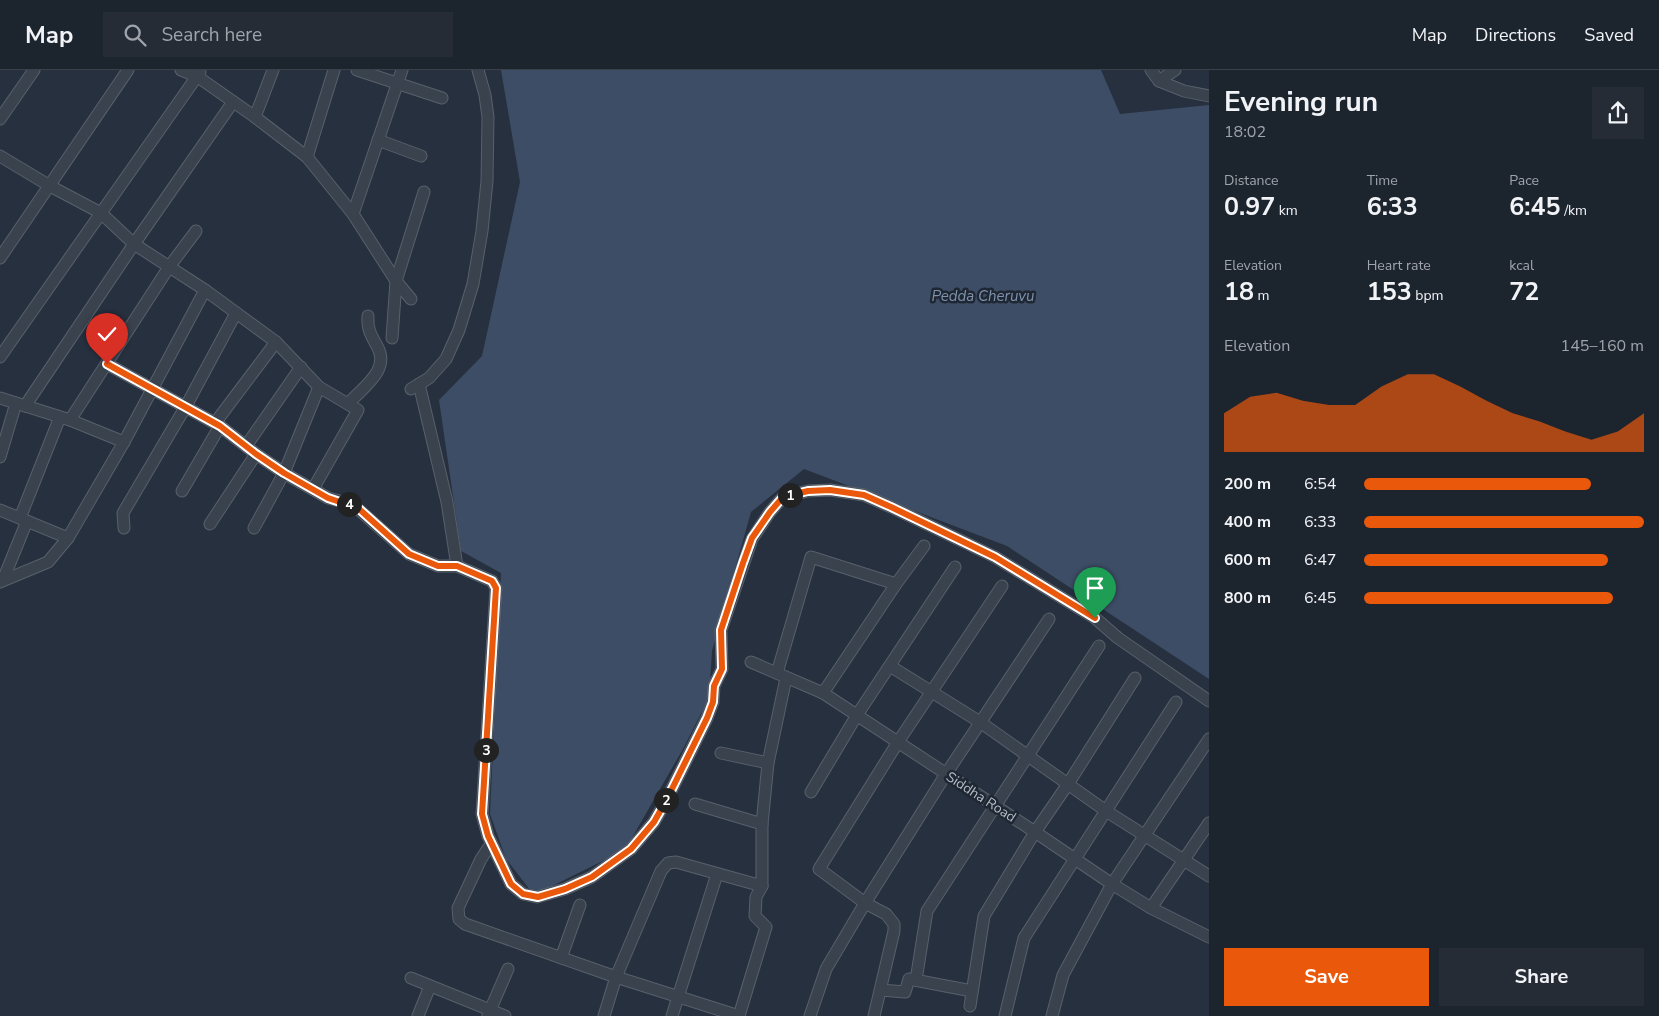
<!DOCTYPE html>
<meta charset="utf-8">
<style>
:root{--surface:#1c242e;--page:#252c36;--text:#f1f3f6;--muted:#a0a4aa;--line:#3a414a;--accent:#ea580c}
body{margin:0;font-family:"Nunito Sans",sans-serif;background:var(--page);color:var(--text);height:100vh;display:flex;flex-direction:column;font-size:19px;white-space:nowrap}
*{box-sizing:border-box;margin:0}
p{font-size:16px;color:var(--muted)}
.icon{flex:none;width:28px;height:28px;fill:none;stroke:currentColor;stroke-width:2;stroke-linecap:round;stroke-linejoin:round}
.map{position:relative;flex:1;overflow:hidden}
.side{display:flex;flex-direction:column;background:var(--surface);width:450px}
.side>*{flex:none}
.pin{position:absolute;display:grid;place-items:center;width:42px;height:42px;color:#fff;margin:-51px -21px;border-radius:50% 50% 50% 0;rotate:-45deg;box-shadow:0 0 5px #0007}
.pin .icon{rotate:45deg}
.km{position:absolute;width:25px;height:25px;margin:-12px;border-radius:50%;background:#222;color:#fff;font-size:14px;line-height:25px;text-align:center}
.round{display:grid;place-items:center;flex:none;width:52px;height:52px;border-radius:0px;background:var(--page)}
.head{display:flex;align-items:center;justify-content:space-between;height:85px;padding:0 15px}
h1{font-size:28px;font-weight:700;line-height:38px}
.stats{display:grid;grid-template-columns:repeat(3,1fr);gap:8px;height:85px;padding:5px 15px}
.stats div{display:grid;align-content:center}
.stats b{font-size:25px;font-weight:700}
.stats small{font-size:14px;font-weight:400}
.stats p{font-size:14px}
.chart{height:140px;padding:10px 15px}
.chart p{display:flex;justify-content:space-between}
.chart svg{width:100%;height:90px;margin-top:5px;fill:var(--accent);opacity:.7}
.button{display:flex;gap:10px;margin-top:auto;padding:10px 15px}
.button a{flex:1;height:58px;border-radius:0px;background:var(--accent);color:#fff;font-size:20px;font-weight:700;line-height:58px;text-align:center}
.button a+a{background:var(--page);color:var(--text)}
ul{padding:0 15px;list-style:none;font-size:16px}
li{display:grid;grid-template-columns:80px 60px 1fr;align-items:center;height:38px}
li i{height:12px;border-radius:6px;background:var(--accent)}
header{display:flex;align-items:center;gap:30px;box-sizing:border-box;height:70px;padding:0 25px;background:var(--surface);border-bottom:1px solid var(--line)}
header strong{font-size:24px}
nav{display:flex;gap:28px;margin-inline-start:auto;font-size:18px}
.search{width:350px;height:45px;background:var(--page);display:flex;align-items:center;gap:12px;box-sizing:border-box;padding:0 18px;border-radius:0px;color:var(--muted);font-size:19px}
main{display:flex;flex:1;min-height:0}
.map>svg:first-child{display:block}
</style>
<header>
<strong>Map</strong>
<div class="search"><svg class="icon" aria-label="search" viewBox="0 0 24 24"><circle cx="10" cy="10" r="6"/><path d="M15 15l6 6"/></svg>Search here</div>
<nav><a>Map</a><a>Directions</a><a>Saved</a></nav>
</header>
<main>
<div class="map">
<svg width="1209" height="946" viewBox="0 0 1209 946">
<rect width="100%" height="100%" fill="#26303e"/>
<polygon fill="#3d4d66" points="501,0 1101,0 1120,44 1209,35 1209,609 1007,476 804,399 751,442 712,581 709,628 683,679 625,780 534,825 506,789 490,744 501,503 461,481 439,330 482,286 520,112"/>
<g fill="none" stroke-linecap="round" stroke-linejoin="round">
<defs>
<g id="minor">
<polyline points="181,0 198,7 255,47 307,87 353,144 396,211 424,122"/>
<polyline points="357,0 442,28"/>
<polyline points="1151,0 1159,11 1184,21 1209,26"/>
<polyline points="1159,11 1175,0"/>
<polyline points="255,47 273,0"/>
<polyline points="0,49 34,0"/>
<polyline points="378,70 421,86"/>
<polyline points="0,86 50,116 101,143 134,174 205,220 276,272 319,317 358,340 313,419"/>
<polyline points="307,87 334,0"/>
<polyline points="353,144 402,0"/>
<polyline points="0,188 128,0"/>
<polyline points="392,268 396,211 411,229"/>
<polyline points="0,287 200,2"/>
<polyline points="107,294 220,356 256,384 284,403 328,428 347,433 358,439 409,484 438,496 457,496"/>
<polyline points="419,314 447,432 457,496 492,511 496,518 482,744 488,766 511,814 523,824 537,827 565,819 592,807 631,779 654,752 667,729 707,648 713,632 714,616 722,599 721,560 752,469 770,442 783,427 808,421 830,420 864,425 891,437 995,487 1095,548 1118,568 1209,631"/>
<polyline points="411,319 429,308 446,289 459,260 473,214 482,161 487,111 488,47 485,25 478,0"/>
<polyline points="0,328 70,350 124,372"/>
<path d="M348,334c15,-17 43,-34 29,-58 -6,-11 -10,-17 -9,-30"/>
<polyline points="25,336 134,174 233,32"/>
<polyline points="70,350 169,197 196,161"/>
<polyline points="215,353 276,272"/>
<polyline points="246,376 301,297"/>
<polyline points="0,387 16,333"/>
<polyline points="182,421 220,356"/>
<polyline points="0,440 68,468"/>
<polyline points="20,448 60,347"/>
<polyline points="210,454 256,384"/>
<polyline points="124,458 123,443 186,336 236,243"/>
<polyline points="254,458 284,403 319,317"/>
<polyline points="3,510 27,451"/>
<polyline points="0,512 48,492 68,468 124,372 205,220"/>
<polyline points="751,592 823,623 1035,762 1112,814 1151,838 1209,867"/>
<polyline points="890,596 980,652 1106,741 1209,806"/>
<polyline points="777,603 811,487 896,514"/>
<polyline points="823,623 896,514 924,476"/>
<polyline points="721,683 768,693"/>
<polyline points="811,722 857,645 955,497"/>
<polyline points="695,734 762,754"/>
<polyline points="491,774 481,789 458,838 459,849 465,854 616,907 739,946"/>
<polyline points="1151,838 1209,753"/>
<polyline points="561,888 580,835"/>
<polyline points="411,908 505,946"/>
<polyline points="916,910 927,841 1099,576"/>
<polyline points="881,920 905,922 909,909 972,921"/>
<polyline points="970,936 984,846 1035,762 1068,714 1135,608"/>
<polyline points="488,945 508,899"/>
<polyline points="418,946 430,916"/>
<polyline points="604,946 616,907 661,801 668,793 676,792 762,816"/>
<polyline points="672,946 717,804"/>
<polyline points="739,946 766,857 755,846 756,827 762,816 762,754 768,693 786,608"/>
<polyline points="810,946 826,899 865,833 946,704 1049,549"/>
<polyline points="874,946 894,861 894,854 886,844 865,833 819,799 898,672 1002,516"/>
<polyline points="1005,946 1024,868 1176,632"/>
<polyline points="1052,946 1063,905 1112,814 1209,669"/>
</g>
</defs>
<use href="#minor" stroke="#58606c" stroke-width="13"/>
<use href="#minor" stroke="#3a424e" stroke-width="11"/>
</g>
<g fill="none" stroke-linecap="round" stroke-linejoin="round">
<defs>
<polyline id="route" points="107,294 220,356 256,384 284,403 328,428 358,438 409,484 438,496 457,496 492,511 496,518 482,744 488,766 511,814 523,824 538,827 565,819 592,807 631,779 654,752 667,729 707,648 713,632 714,616 722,599 721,560 743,493 752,468 770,442 783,427 808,421 830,420 864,425 891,437 995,487 1095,548"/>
</defs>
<use href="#route" stroke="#fff" stroke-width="10"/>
<use href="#route" stroke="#ea580c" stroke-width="6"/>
</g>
<g text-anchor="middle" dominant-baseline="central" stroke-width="5" stroke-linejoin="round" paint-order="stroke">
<g font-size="14" fill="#b6bdc9" stroke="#1f2733">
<text transform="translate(981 727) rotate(33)">Siddha Road</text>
</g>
<g font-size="15" font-style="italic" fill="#7f93af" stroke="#1f2733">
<text x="983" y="226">Pedda Cheruvu</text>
</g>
</g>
</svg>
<div class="pin" style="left:1095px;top:548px;background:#1e9e55"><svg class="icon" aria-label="arrive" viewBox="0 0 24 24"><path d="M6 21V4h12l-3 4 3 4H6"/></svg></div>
<div class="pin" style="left:107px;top:294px;background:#d93025"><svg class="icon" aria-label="check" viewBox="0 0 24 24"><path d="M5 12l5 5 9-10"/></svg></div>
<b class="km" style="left:790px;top:425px">1</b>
<b class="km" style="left:666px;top:730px">2</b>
<b class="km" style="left:486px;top:680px">3</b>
<b class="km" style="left:349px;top:434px">4</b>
</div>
<section class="side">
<div class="head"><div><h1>Evening run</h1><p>18:02</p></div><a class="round"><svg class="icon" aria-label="share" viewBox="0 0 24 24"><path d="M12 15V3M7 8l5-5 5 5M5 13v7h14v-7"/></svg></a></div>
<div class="stats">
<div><p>Distance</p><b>0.97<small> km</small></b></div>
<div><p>Time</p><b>6:33</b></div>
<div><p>Pace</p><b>6:45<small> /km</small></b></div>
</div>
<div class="stats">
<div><p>Elevation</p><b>18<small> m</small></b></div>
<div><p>Heart rate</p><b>153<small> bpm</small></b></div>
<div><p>kcal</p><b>72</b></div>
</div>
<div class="chart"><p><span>Elevation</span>145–160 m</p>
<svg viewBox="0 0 160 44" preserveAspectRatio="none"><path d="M0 44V25L10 17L20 15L30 19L40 21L50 21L60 12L70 6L80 6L90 12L100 19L110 25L120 29L130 34L140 38L150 34L160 25V44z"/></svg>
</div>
<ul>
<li><b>200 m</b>6:54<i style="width:81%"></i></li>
<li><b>400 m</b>6:33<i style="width:100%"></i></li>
<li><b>600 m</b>6:47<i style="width:87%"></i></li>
<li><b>800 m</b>6:45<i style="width:89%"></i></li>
</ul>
<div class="button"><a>Save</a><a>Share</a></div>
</section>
</main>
